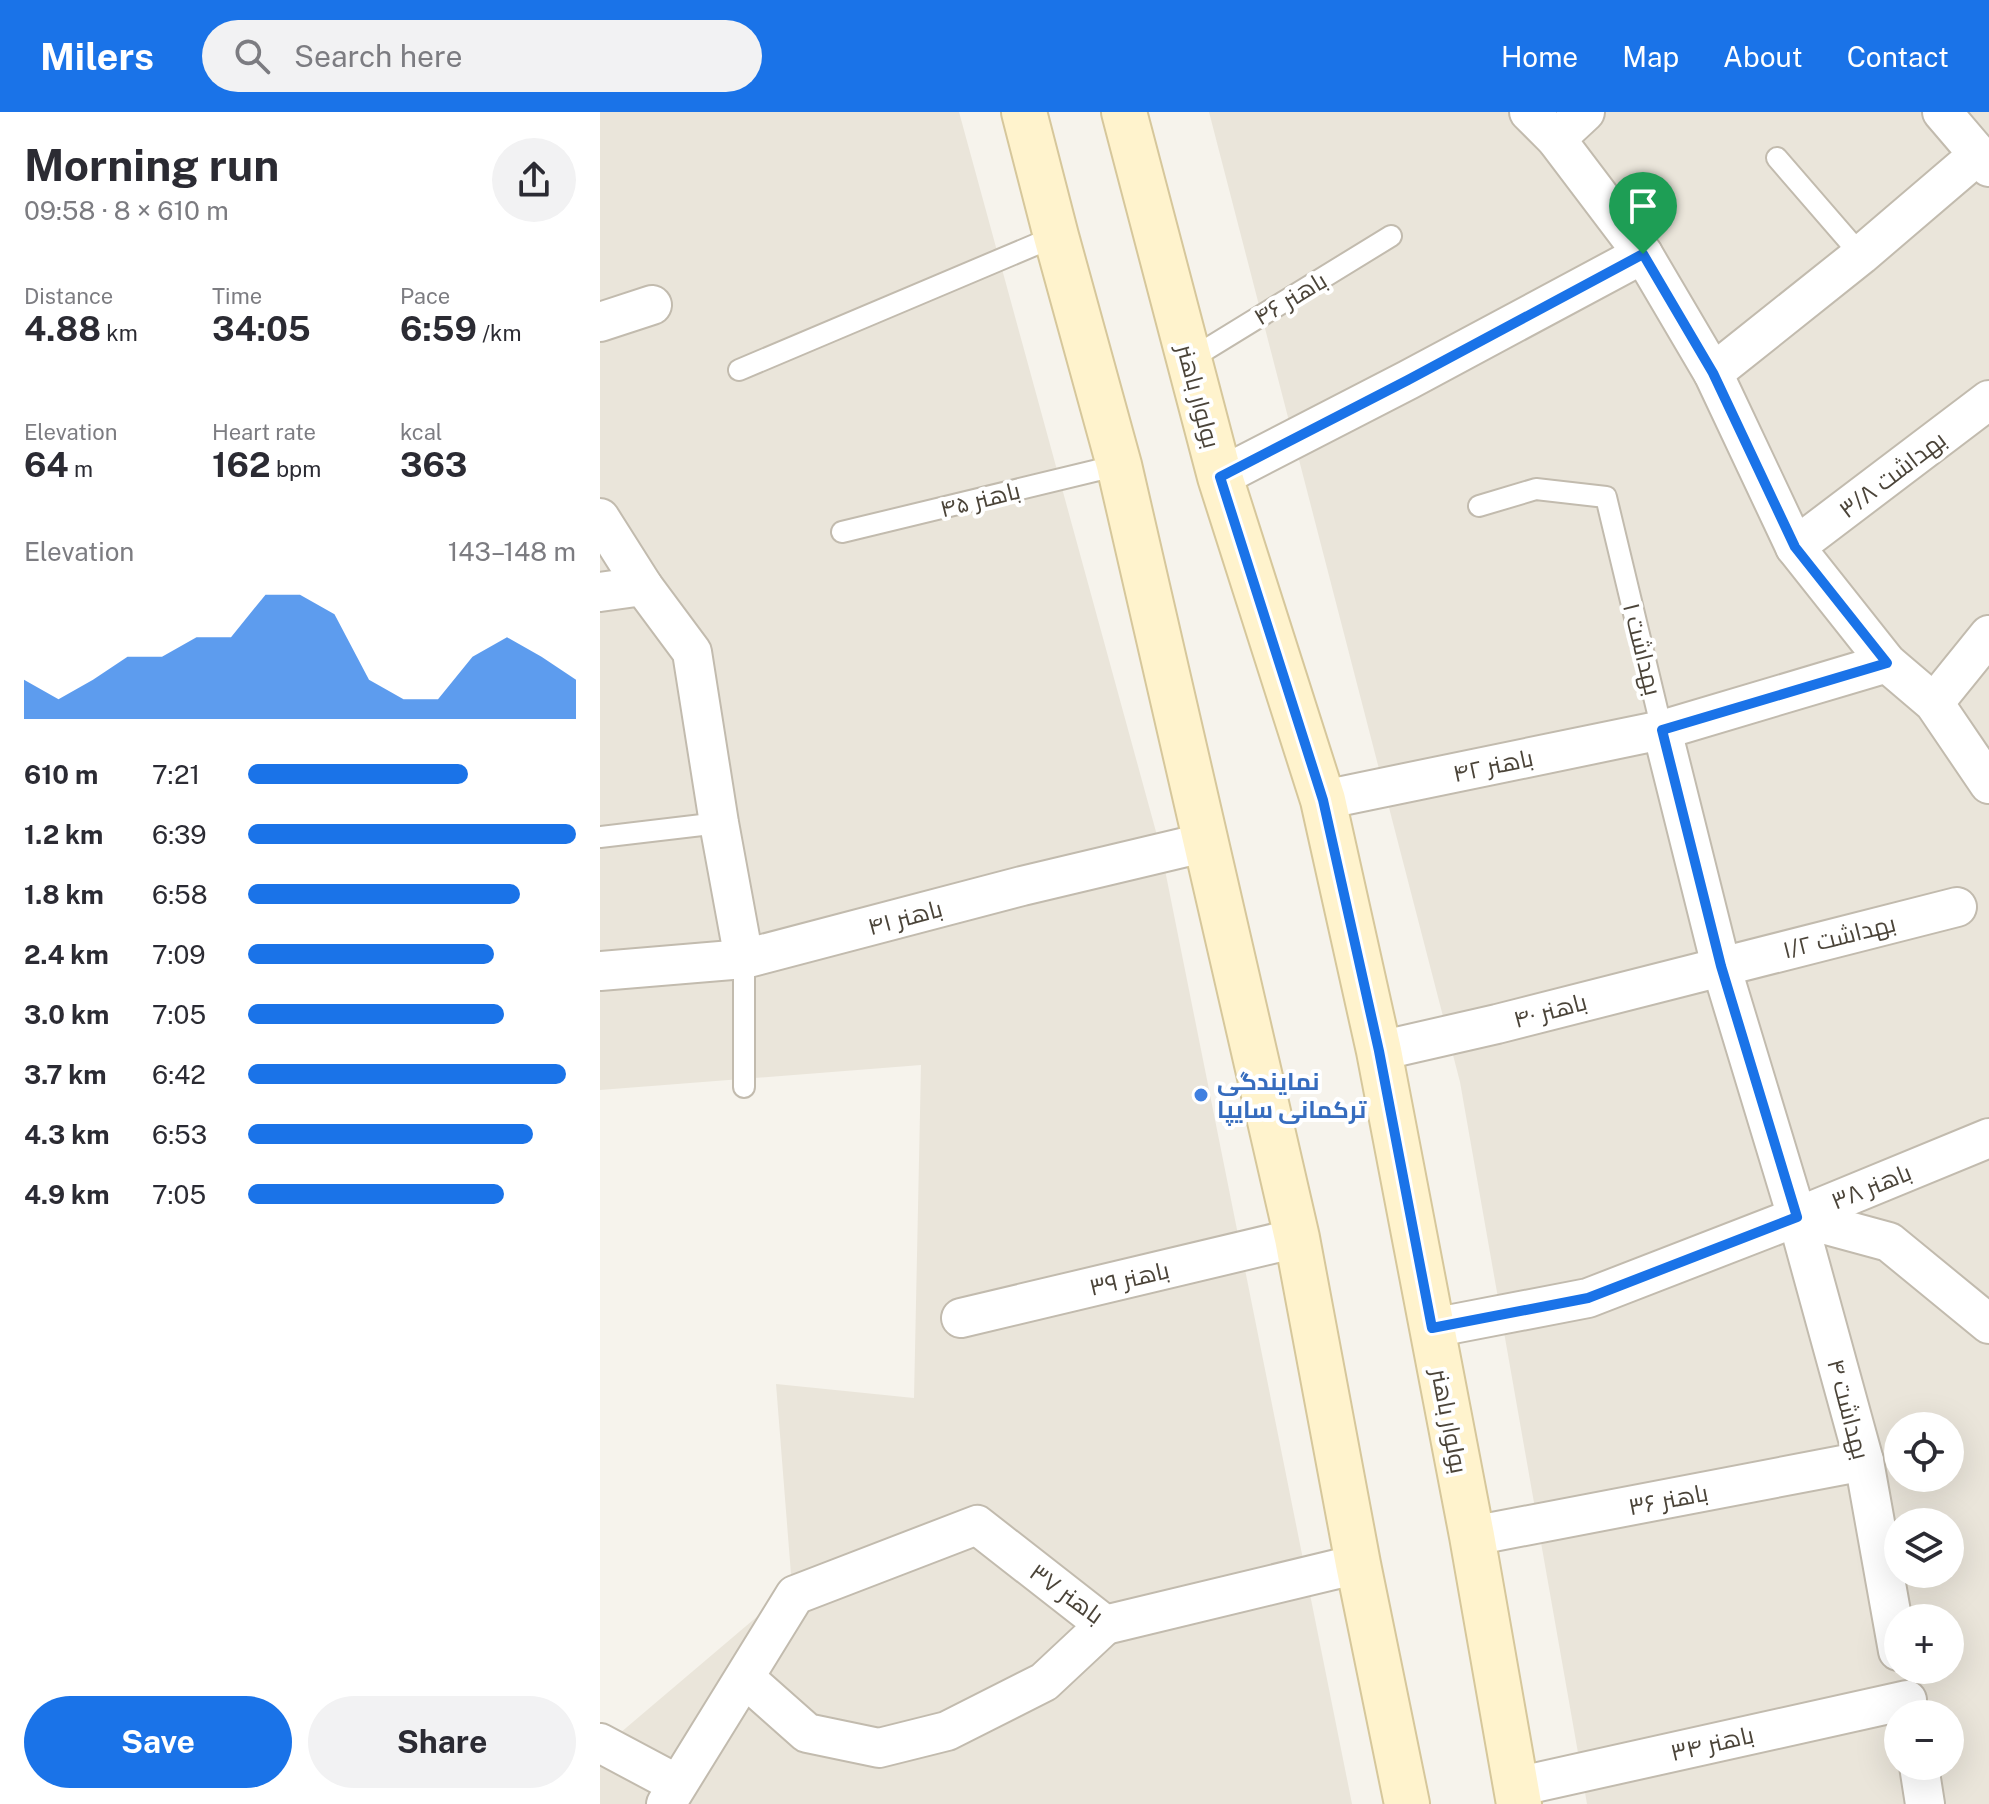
<!DOCTYPE html>
<meta charset="utf-8">
<style>
:root{--surface:#fff;--page:#f2f2f3;--text:#2b2b33;--muted:#7c7c81;--accent:#1a73e8}
body{margin:0;font-family:"Public Sans",Cairo,sans-serif;background:var(--page);color:var(--text);height:100vh;display:flex;flex-direction:column;font-size:30px;white-space:nowrap}
*{box-sizing:border-box;margin:0}
p{font-size:26px;color:var(--muted)}
.icon{flex:none;width:44px;height:44px;fill:none;stroke:currentColor;stroke-width:2;stroke-linecap:round;stroke-linejoin:round}
.map{position:relative;flex:1;overflow:hidden}
.side{display:flex;flex-direction:column;background:var(--surface);width:600px}
.side>*{flex:none}
.fabs{position:absolute;left:1284px;top:1300px;display:grid;gap:16px}
.fabs a{display:grid;place-items:center;width:80px;height:80px;border-radius:50%;background:var(--surface);box-shadow:0 8px 32px #0002;font-size:40px}
.pin{position:absolute;display:grid;place-items:center;width:68px;height:68px;color:#fff;margin:-82px -34px;border-radius:50% 50% 50% 0;rotate:-45deg;box-shadow:0 0 8px #0007}
.pin .icon{rotate:45deg}
.round{display:grid;place-items:center;flex:none;width:84px;height:84px;border-radius:42px;background:var(--page)}
.head{display:flex;align-items:center;justify-content:space-between;height:136px;padding:0 24px}
h1{font-size:44px;font-weight:700;line-height:60px}
.metrics{display:grid;grid-template-columns:repeat(3,1fr);gap:12px;height:136px;padding:8px 24px}
.metrics div{display:grid;align-content:center}
.metrics b{font-size:34px;font-weight:700}
.metrics small{font-size:22px;font-weight:400}
.metrics p{font-size:22px}
.chart{height:224px;padding:16px 24px}
.chart p{display:flex;justify-content:space-between}
.chart svg{width:100%;height:144px;margin-top:8px;fill:var(--accent);opacity:.7}
.action{display:flex;gap:16px;margin-top:auto;padding:16px 24px}
.action a{flex:1;height:92px;border-radius:48px;background:var(--accent);color:#fff;font-size:32px;font-weight:700;line-height:92px;text-align:center}
.action a+a{background:var(--page);color:var(--text)}
ul{padding:0 24px;list-style:none;font-size:26px}
li{display:grid;grid-template-columns:128px 96px 1fr;align-items:center;height:60px}
li i{height:20px;border-radius:10px;background:var(--accent)}
header{display:flex;align-items:center;gap:48px;box-sizing:border-box;height:112px;padding:0 40px;background:var(--accent);color:#fff}
header strong{font-size:38px}
nav{display:flex;gap:44px;margin-inline-start:auto;font-size:28px}
.search{width:560px;height:72px;background:var(--page);display:flex;align-items:center;gap:20px;box-sizing:border-box;padding:0 28px;border-radius:44px;color:var(--muted);font-size:30px}
main{display:flex;flex:1;min-height:0}
.map>svg:first-child{display:block}
</style>
<header>
<strong>Milers</strong>
<div class="search"><svg class="icon" aria-label="search" viewBox="0 0 24 24"><circle cx="10" cy="10" r="6"/><path d="M15 15l6 6"/></svg>Search here</div>
<nav><a>Home</a><a>Map</a><a>About</a><a>Contact</a></nav>
</header>
<main>
<section class="side">
<div class="head"><div><h1>Morning run</h1><p>09:58 · 8 × 610 m</p></div><a class="round"><svg class="icon" aria-label="share" viewBox="0 0 24 24"><path d="M12 15V3M7 8l5-5 5 5M5 13v7h14v-7"/></svg></a></div>
<div class="metrics">
<div><p>Distance</p><b>4.88<small> km</small></b></div>
<div><p>Time</p><b>34:05</b></div>
<div><p>Pace</p><b>6:59<small> /km</small></b></div>
</div>
<div class="metrics">
<div><p>Elevation</p><b>64<small> m</small></b></div>
<div><p>Heart rate</p><b>162<small> bpm</small></b></div>
<div><p>kcal</p><b>363</b></div>
</div>
<div class="chart"><p><span>Elevation</span>143–148 m</p>
<svg viewBox="0 0 160 44" preserveAspectRatio="none"><path d="M0 44V32L10 38L20 32L30 25L40 25L50 19L60 19L70 6L80 6L90 12L100 32L110 38L120 38L130 25L140 19L150 25L160 32V44z"/></svg>
</div>
<ul>
<li><b>610 m</b>7:21<i style="width:67%"></i></li>
<li><b>1.2 km</b>6:39<i style="width:100%"></i></li>
<li><b>1.8 km</b>6:58<i style="width:83%"></i></li>
<li><b>2.4 km</b>7:09<i style="width:75%"></i></li>
<li><b>3.0 km</b>7:05<i style="width:78%"></i></li>
<li><b>3.7 km</b>6:42<i style="width:97%"></i></li>
<li><b>4.3 km</b>6:53<i style="width:87%"></i></li>
<li><b>4.9 km</b>7:05<i style="width:78%"></i></li>
</ul>
<div class="action"><a>Save</a><a>Share</a></div>
</section>
<div class="map">
<svg width="1389" height="1692" viewBox="0 0 1389 1692">
<rect width="100%" height="100%" fill="#f6f3ec"/>
<g fill="#eae5da" fill-rule="evenodd">
<polygon points="0,0 359,0 561,738 752,1692 0,1692 0,1638 192,1475 176,1272 314,1286 321,953 0,978"/>
<path d="M609,0h780v1692h-402l-127,-722zM1298,1314h52v52h-52zM1298,1410h52v52h-52zM1298,1506h52v52h-52zM1298,1602h52v52h-52z"/>
</g>
<g fill="none" stroke-linecap="round" stroke-linejoin="round">
<defs>
<g id="lane">
<polyline points="1177,46 1261,143"/>
<polyline points="589,248 791,124"/>
<polyline points="139,258 456,124"/>
<polyline points="879,394 936,377 1006,385 1062,618"/>
<polyline points="242,420 519,353"/>
<polyline points="0,725 119,711"/>
<polyline points="144,847 144,975"/>
</g>
<g id="street">
<polyline points="929,0 956,27 1043,142 1113,261 1195,435 1287,551 1334,591 1389,672"/>
<polyline points="1342,0 1389,55"/>
<polyline points="956,27 985,0"/>
<polyline points="0,210 52,193"/>
<polyline points="1113,261 1261,143 1378,43"/>
<polyline points="620,365 808,268 1043,142"/>
<polyline points="0,406 43,474 92,540 119,711 144,847"/>
<polyline points="1195,435 1389,288"/>
<polyline points="0,480 43,474"/>
<polyline points="1334,591 1389,523"/>
<polyline points="1062,618 1121,854 1197,1105 1264,1349 1298,1539"/>
<polyline points="723,688 1062,618 1287,551"/>
<polyline points="0,859 144,847 422,774 607,730"/>
<polyline points="779,939 897,912 1357,795"/>
<polyline points="1197,1105 1289,1130 1389,1212"/>
<polyline points="361,1206 697,1126"/>
<polyline points="832,1216 988,1186 1197,1105 1389,1026"/>
<polyline points="872,1424 1264,1349"/>
<polyline points="145,1566 207,1621 279,1636 347,1619 444,1570 505,1513"/>
<polyline points="0,1631 77,1672"/>
<polyline points="1319,1654 1325,1692"/>
<polyline points="916,1675 1307,1588"/>
<polyline points="66,1692 195,1483 377,1413 505,1513 758,1452"/>
</g>
<g id="secondary">
<polyline points="424,0 456,124 519,353 697,1126 758,1452 807,1692"/>
<polyline points="524,0 620,365 723,688 779,939 872,1424 919,1692"/>
</g>
</defs>
<use href="#lane" stroke="#c2bbae" stroke-width="24"/>
<use href="#street" stroke="#c2bbae" stroke-width="42"/>
<use href="#secondary" stroke="#d6c79b" stroke-width="48"/>
<use href="#lane" stroke="#fff" stroke-width="20"/>
<use href="#street" stroke="#fff" stroke-width="38"/>
<use href="#secondary" stroke="#fff3cd" stroke-width="44"/>
</g>
<g fill="none" stroke-linecap="round" stroke-linejoin="round">
<defs>
<polygon id="route" points="1043,142 1113,261 1195,435 1287,551 1062,618 1121,854 1197,1105 988,1186 832,1216 779,939 723,688 620,365 808,268"/>
</defs>
<use href="#route" stroke="#fff" stroke-width="16"/>
<use href="#route" stroke="#1a73e8" stroke-width="10"/>
</g>
<circle fill="#3f7fe0" stroke="#fff" stroke-width="3" cx="601" cy="983" r="8"/>
<g text-anchor="middle" dominant-baseline="central" stroke-width="8" stroke-linejoin="round" paint-order="stroke">
<g font-size="24" fill="#4b4439" stroke="#fff">
<text transform="translate(690 186) rotate(-31)">باهنر ۴۶</text>
<text transform="translate(599 284) rotate(75)">بولوار باهنر</text>
<text transform="translate(1292 362) rotate(-37)">بهداشت ۳/۸</text>
<text transform="translate(380 387) rotate(-14)">باهنر ۴۵</text>
<text transform="translate(1043 537) rotate(76)">بهداشت ۱</text>
<text transform="translate(893 653) rotate(-12)">باهنر ۴۲</text>
<text transform="translate(305 805) rotate(-15)">باهنر ۴۱</text>
<text transform="translate(1239 824) rotate(-14)">بهداشت ۱/۲</text>
<text transform="translate(950 898) rotate(-15)">باهنر ۴۰</text>
<text transform="translate(1271 1074) rotate(-22)">باهنر ۳۸</text>
<text transform="translate(529 1166) rotate(-13)">باهنر ۳۹</text>
<text transform="translate(1249 1297) rotate(75)">بهداشت ۴</text>
<text transform="translate(850 1309) rotate(79)">بولوار باهنر</text>
<text transform="translate(1068 1387) rotate(-11)">باهنر ۳۶</text>
<text transform="translate(467 1481) rotate(36)">باهنر ۳۷</text>
<text transform="translate(1112 1631) rotate(-13)">باهنر ۳۴</text>
</g>
<g font-size="24" font-weight="bold" fill="#366cbe" stroke="#fff" text-anchor="start">
<text x="617" y="969">نمایندگی<tspan x="617" dy="28">ترکمانی سایپا</tspan></text>
</g>
</g>
</svg>
<div class="fabs">
<a><svg class="icon" aria-label="locate" viewBox="0 0 24 24"><circle cx="12" cy="12" r="6"/><path d="M12 2v4M12 18v4M2 12h4M18 12h4"/></svg></a>
<a><svg class="icon" aria-label="layers" viewBox="0 0 24 24"><path d="M12 4l9 5-9 5-9-5zM3 14l9 5 9-5"/></svg></a>
<a>+</a>
<a>−</a>
</div>
<div class="pin" style="left:1043px;top:142px;background:#1e9e55"><svg class="icon" aria-label="arrive" viewBox="0 0 24 24"><path d="M6 21V4h12l-3 4 3 4H6"/></svg></div>
</div>
</main>
